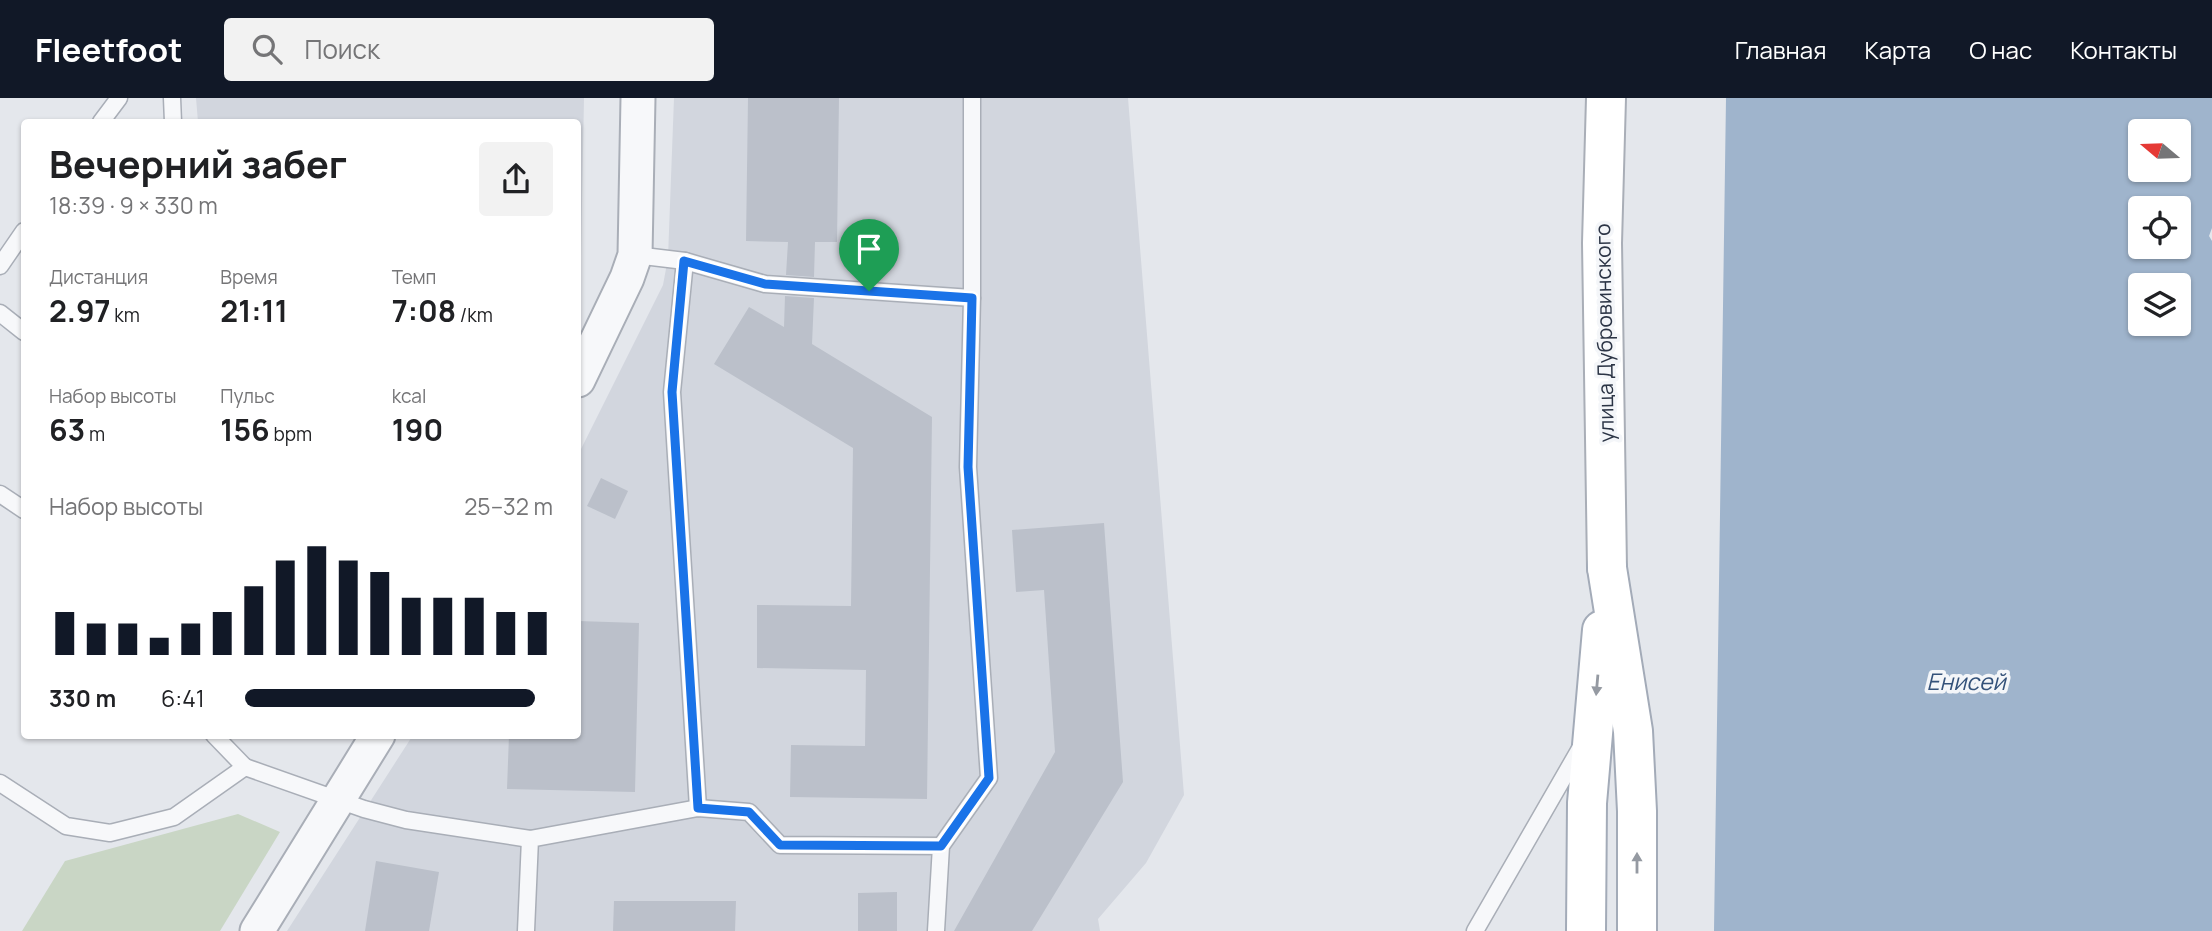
<!DOCTYPE html>
<html lang="ru">
<meta charset="utf-8">
<style>
:root{--surface:#fff;--page:#f2f2f2;--text:#202124;--muted:#757577;--accent:#111827}
body{margin:0;font-family:Manrope,sans-serif;background:var(--page);color:var(--text);height:100vh;display:flex;flex-direction:column;font-size:26px;white-space:nowrap}
*{box-sizing:border-box;margin:0}
p{font-size:23px;color:var(--muted)}
.icon{flex:none;width:38px;height:38px;fill:none;stroke:currentColor;stroke-width:2;stroke-linecap:round;stroke-linejoin:round}
.map{position:relative;flex:1;overflow:hidden}
.panel{position:absolute;left:21px;top:21px;width:560px;height:620px;display:flex;flex-direction:column;background:var(--surface);border-radius:7px;box-shadow:0 2px 5px #0004}
.panel>*{flex:none}
.needle{width:46px;rotate:289deg}
.controls{position:absolute;left:2128px;top:21px;display:grid;gap:14px}
.controls a{display:grid;place-items:center;width:63px;height:63px;border-radius:7px;background:var(--surface);box-shadow:0 2px 5px #0004;font-size:35px}
.pin{position:absolute;display:grid;place-items:center;width:60px;height:60px;color:#fff;margin:-72px -30px;border-radius:50% 50% 50% 0;rotate:-45deg;box-shadow:0 0 7px #0007}
.pin .icon{rotate:45deg}
.round{display:grid;place-items:center;flex:none;width:74px;height:74px;border-radius:7px;background:var(--page)}
.summary{display:flex;align-items:center;justify-content:space-between;height:119px;padding:0 28px}
h1{font-size:38px;font-weight:700;line-height:52px}
.stats{display:grid;grid-template-columns:repeat(3,1fr);gap:10px;height:119px;padding:7px 28px}
.stats div{display:grid;align-content:center}
.stats b{font-size:30px;font-weight:700}
.stats small{font-size:19px;font-weight:400}
.stats p{font-size:19px}
.chart{height:196px;padding:14px 28px}
.chart p{display:flex;justify-content:space-between}
.chart svg{width:100%;height:126px;margin-top:7px;stroke:var(--accent);stroke-width:6}
ul{padding:0 28px;list-style:none;font-size:23px}
li{display:grid;grid-template-columns:112px 84px 1fr;align-items:center;height:52px}
li i{height:18px;border-radius:9px;background:var(--accent)}
header{display:flex;align-items:center;gap:42px;box-sizing:border-box;height:98px;padding:0 35px;background:var(--accent);color:#fff}
header strong{font-size:33px}
nav{display:flex;gap:38px;margin-inline-start:auto;font-size:24px}
.search{width:490px;height:63px;background:var(--page);display:flex;align-items:center;gap:18px;box-sizing:border-box;padding:0 24px;border-radius:7px;color:var(--muted);font-size:26px}
.map>svg:first-child{display:block}
</style>
<header>
<strong>Fleetfoot</strong>
<div class="search"><svg class="icon" aria-label="search" viewBox="0 0 24 24"><circle cx="10" cy="10" r="6"/><path d="M15 15l6 6"/></svg>Поиск</div>
<nav><a>Главная</a><a>Карта</a><a>О нас</a><a>Контакты</a></nav>
</header>
<div class="map">
<svg width="2212" height="833" viewBox="0 0 2212 833">
<rect width="100%" height="100%" fill="#e4e7ec"/>
<g fill="#d2d6de">
<polygon points="196,0 584,0 581,158 578,165 578,24 198,24"/>
<polygon points="674,0 1128,0 1184,697 1146,765 1098,821 1100,833 287,833 413,637 578,637 578,357 663,187 668,160"/>
</g>
<polygon fill="#c9d6c5" points="238,716 280,734 220,833 22,833 65,763"/>
<path fill="#9fb4cc" fill-rule="evenodd" d="M1726,0h486v130l-3,8 3,5v690h-498zM2140,33h39v39h-39zM2140,110h39v39h-39zM2140,187h39v39h-39z"/>
<g fill="#bbc0ca">
<polygon points="748,0 839,0 837,144 815,144 814,179 786,177 788,144 746,143"/>
<polygon points="785,198 814,200 812,246 932,319 927,701 790,699 791,647 865,648 866,572 757,570 757,507 851,508 853,350 714,266 749,209 784,229"/>
<polygon points="601,380 628,393 615,421 587,408"/>
<polygon points="1104,425 1123,684 1032,833 954,833 1055,654 1044,492 1016,494 1012,432"/>
<polygon points="578,523 639,525 635,694 507,691 509,637 578,637"/>
<polygon points="376,763 439,774 429,833 365,833"/>
<polygon points="897,794 897,833 858,833 858,795"/>
<polygon points="614,803 736,803 735,833 613,833"/>
</g>
<g fill="none" stroke-linecap="round" stroke-linejoin="round">
<defs>
<g id="lane">
<polyline points="172,0 173,24"/>
<polyline points="972,0 972,200"/>
<polyline points="101,24 119,0"/>
<polyline points="635,157 685,163 765,186 972,200 968,369 989,680 941,748 936,833"/>
<polyline points="685,163 672,294 698,710"/>
<polyline points="0,168 24,133"/>
<polyline points="0,215 24,234"/>
<polyline points="0,396 24,412"/>
<polyline points="214,637 245,669"/>
<polyline points="0,685 66,728 110,735 174,719 245,669 364,711 406,722 530,741"/>
<polyline points="526,833 530,741 698,710 749,714 780,747 941,748"/>
<polyline points="1475,833 1581,649"/>
</g>
<g id="street">
<polyline points="578,282 627,180 635,157 638,0"/>
<polyline points="257,833 378,637"/>
</g>
<polyline id="secondary" points="1606,0 1602,145 1607,470"/>
<g id="primary">
<polyline points="1607,470 1633,633 1637,713 1637,833"/>
<polyline points="1586,833 1587,705 1602,532"/>
</g>
</defs>
<use href="#lane" stroke="#a9aeb7" stroke-width="19"/>
<use href="#street" stroke="#a9aeb7" stroke-width="37"/>
<use href="#secondary" stroke="#a9aeb7" stroke-width="42"/>
<use href="#primary" stroke="#a3abb8" stroke-width="42"/>
<use href="#lane" stroke="#f7f8fa" stroke-width="16"/>
<use href="#street" stroke="#f7f8fa" stroke-width="33"/>
<use href="#secondary" stroke="#fff" stroke-width="38"/>
<use href="#primary" stroke="#fff" stroke-width="38"/>
</g>
<defs><path id="oneway-solid" d="M-6-.8H1V-3.2L6.5 0L1 3.2V.8H-6Z" transform="scale(1.75)"/></defs>
<g fill="#959aa2">
<use href="#oneway-solid" transform="translate(1597 587) rotate(95)"/>
<use href="#oneway-solid" transform="translate(1637 765) rotate(-90)"/>
</g>
<g fill="none" stroke-linecap="round" stroke-linejoin="round">
<defs>
<polygon id="route" points="684,163 765,186 972,200 968,369 989,680 941,748 780,747 749,714 698,710 672,294"/>
</defs>
<use href="#route" stroke="#fff" stroke-width="14"/>
<use href="#route" stroke="#1a73e8" stroke-width="9"/>
</g>
<g text-anchor="middle" dominant-baseline="central" stroke-width="7" stroke-linejoin="round" paint-order="stroke">
<g font-size="21" fill="#2b3445" stroke="#f4f6f9">
<text transform="translate(1604 235) rotate(-91)">улица Дубровинского</text>
</g>
<g font-size="23" font-style="italic" fill="#34527a" stroke="#f4f6f9">
<text x="1966" y="583">Енисей</text>
</g>
</g>
</svg>
<div class="controls">
<a><svg class="needle" viewBox="-14 -14 28 28"><path d="M0-13l5 13h-10z" fill="#e53935"/><path d="M0 13l5-13h-10z" fill="#757577"/></svg></a>
<a><svg class="icon" aria-label="locate" viewBox="0 0 24 24"><circle cx="12" cy="12" r="6"/><path d="M12 2v4M12 18v4M2 12h4M18 12h4"/></svg></a>
<a><svg class="icon" aria-label="layers" viewBox="0 0 24 24"><path d="M12 4l9 5-9 5-9-5zM3 14l9 5 9-5"/></svg></a>
</div>
<div class="pin" style="left:869px;top:193px;background:#1e9e55"><svg class="icon" aria-label="arrive" viewBox="0 0 24 24"><path d="M6 21V4h12l-3 4 3 4H6"/></svg></div>
<section class="panel">
<div class="summary"><div><h1>Вечерний забег</h1><p>18:39 · 9 × 330 m</p></div><a class="round"><svg class="icon" aria-label="share" viewBox="0 0 24 24"><path d="M12 15V3M7 8l5-5 5 5M5 13v7h14v-7"/></svg></a></div>
<div class="stats">
<div><p>Дистанция</p><b>2.97<small> km</small></b></div>
<div><p>Время</p><b>21:11</b></div>
<div><p>Темп</p><b>7:08<small> /km</small></b></div>
</div>
<div class="stats">
<div><p>Набор высоты</p><b>63<small> m</small></b></div>
<div><p>Пульс</p><b>156<small> bpm</small></b></div>
<div><p>kcal</p><b>190</b></div>
</div>
<div class="chart"><p><span>Набор высоты</span>25–32 m</p>
<svg viewBox="0 0 160 44" preserveAspectRatio="none"><path d="M5 44V29M15 44V33M25 44V33M35 44V38M45 44V33M55 44V29M65 44V20M75 44V11M85 44V6M95 44V11M105 44V15M115 44V24M125 44V24M135 44V24M145 44V29M155 44V29"/></svg>
</div>
<ul>
<li><b>330 m</b>6:41<i style="width:94%"></i></li>
</ul>
</section>
</div>
